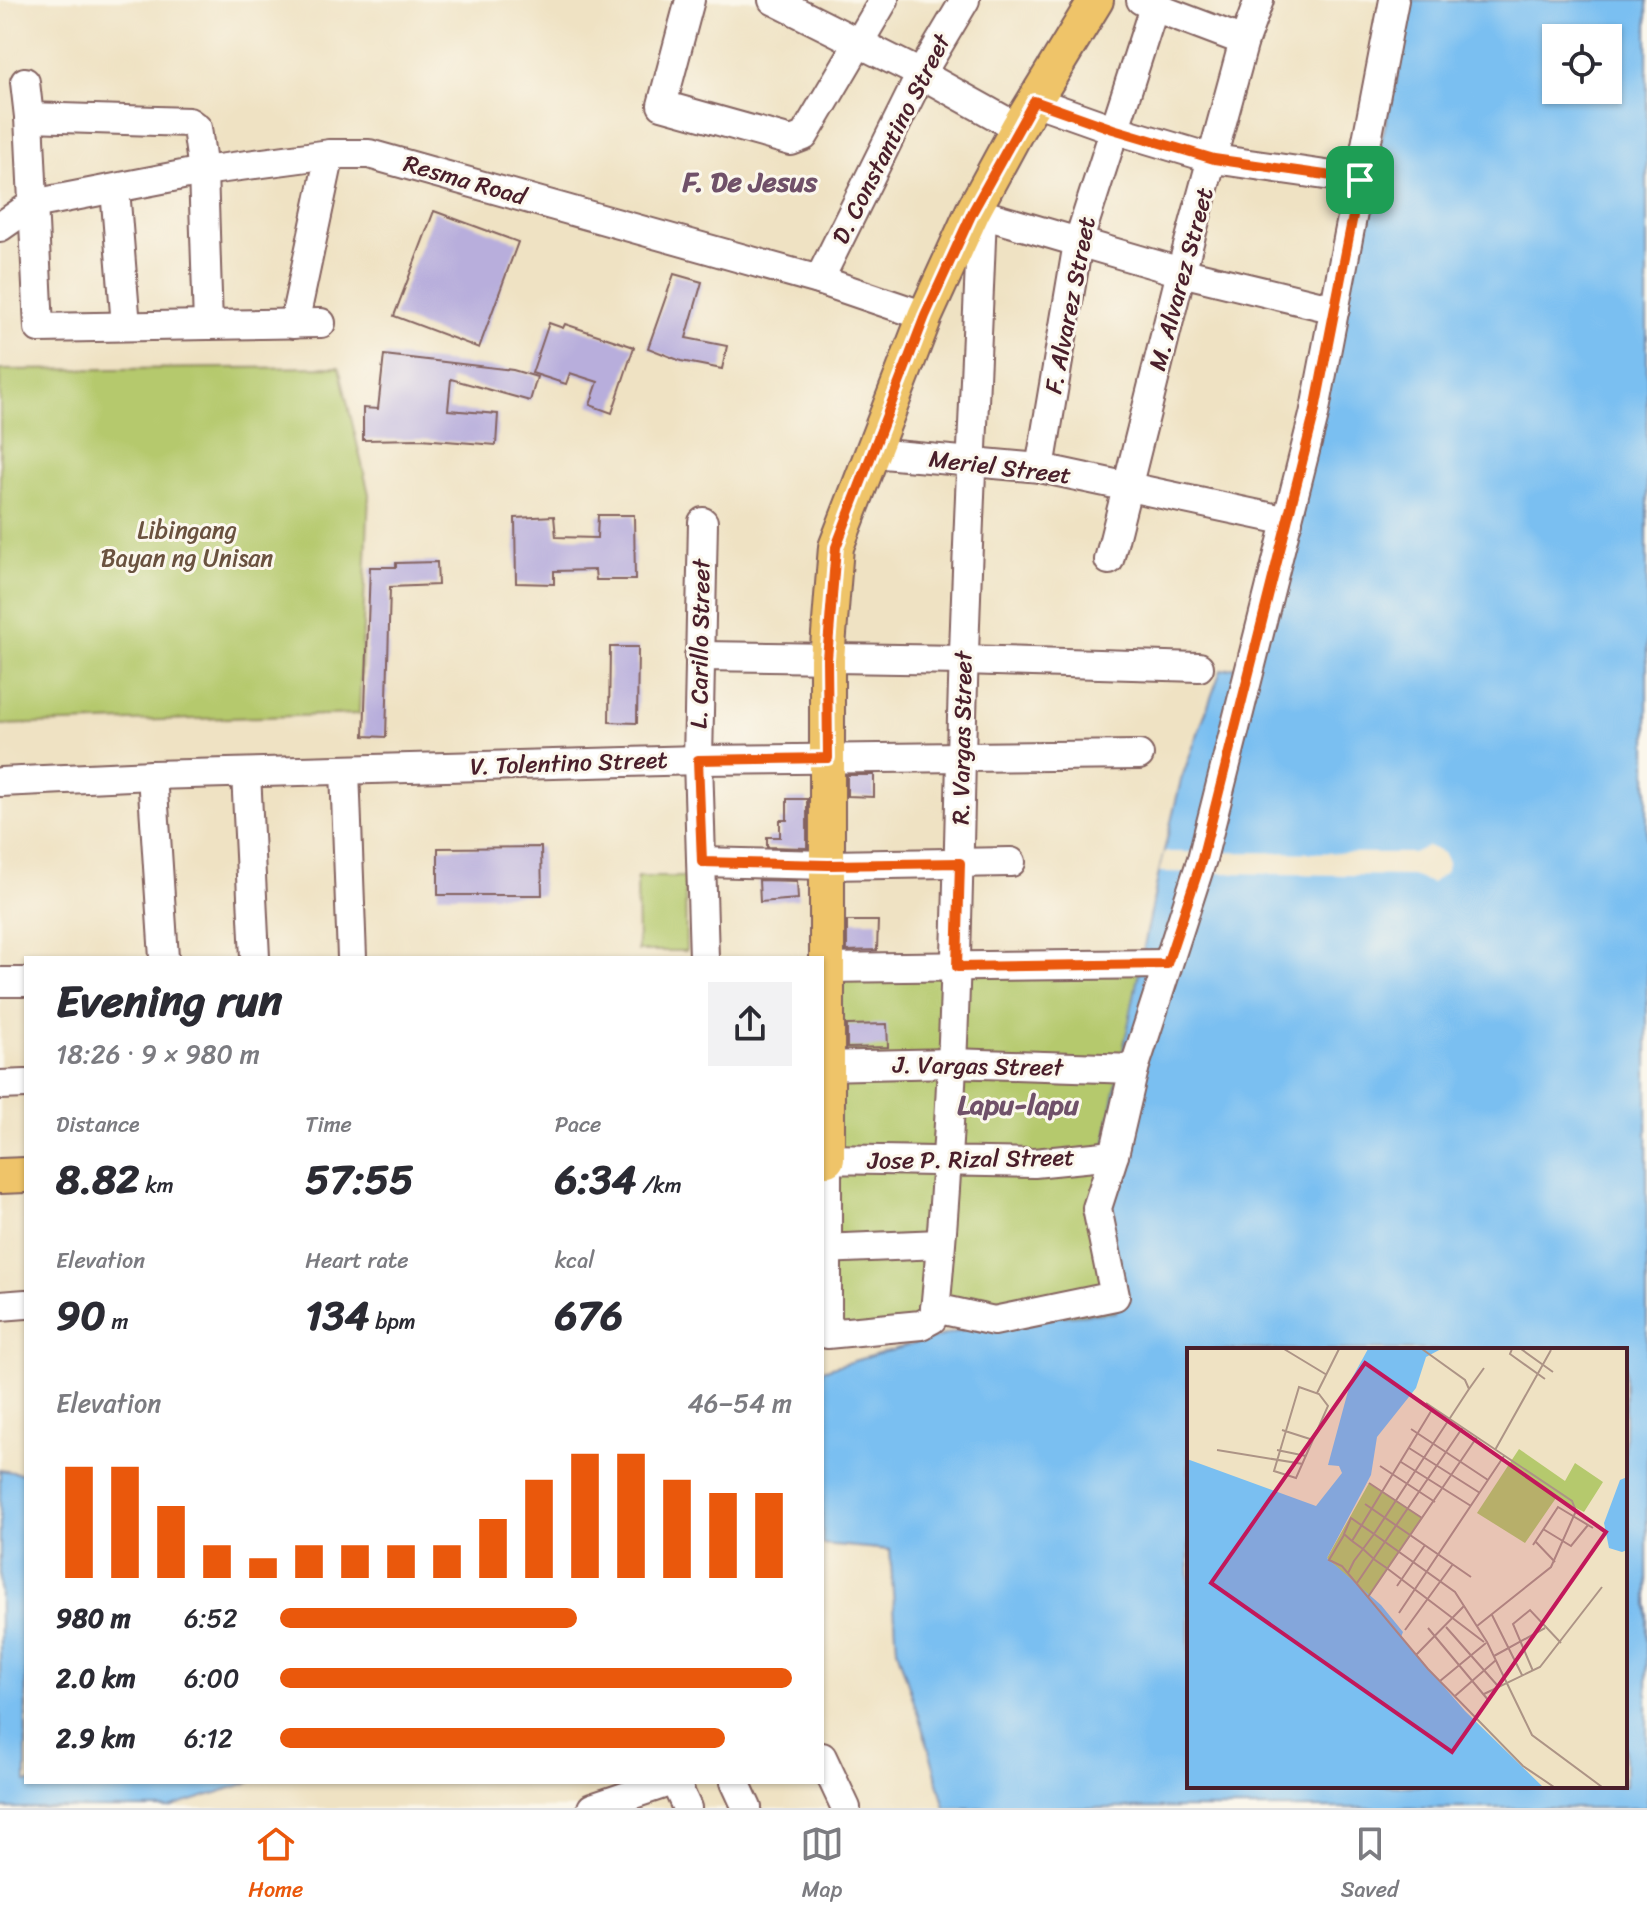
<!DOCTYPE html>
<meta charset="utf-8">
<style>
:root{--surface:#fff;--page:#f2f2f3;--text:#2b2b33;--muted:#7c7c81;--line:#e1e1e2;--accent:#ea580c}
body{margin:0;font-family:Sriracha,sans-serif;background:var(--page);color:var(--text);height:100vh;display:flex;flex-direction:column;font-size:30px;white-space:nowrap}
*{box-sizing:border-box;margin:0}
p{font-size:26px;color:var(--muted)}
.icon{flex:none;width:44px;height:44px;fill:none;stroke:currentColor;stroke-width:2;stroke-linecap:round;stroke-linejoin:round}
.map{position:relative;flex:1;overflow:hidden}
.sheet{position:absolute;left:24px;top:956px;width:800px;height:828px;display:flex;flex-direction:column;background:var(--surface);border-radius:0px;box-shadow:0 2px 6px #0004}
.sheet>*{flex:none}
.buttons{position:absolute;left:1542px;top:24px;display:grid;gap:16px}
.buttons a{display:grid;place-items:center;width:80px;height:80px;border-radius:0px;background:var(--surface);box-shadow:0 2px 6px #0004;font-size:40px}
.pin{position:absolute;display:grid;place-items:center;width:68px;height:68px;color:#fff;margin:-34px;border-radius:16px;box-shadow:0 4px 12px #0006}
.round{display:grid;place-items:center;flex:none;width:84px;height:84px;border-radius:0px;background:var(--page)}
.headline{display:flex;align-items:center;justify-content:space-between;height:136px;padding:0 32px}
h1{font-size:44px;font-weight:800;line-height:60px}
.metrics{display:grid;grid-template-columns:repeat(3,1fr);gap:12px;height:136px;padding:8px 32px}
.metrics div{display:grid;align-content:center}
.metrics b{font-size:40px;font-weight:800}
.metrics small{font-size:22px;font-weight:400}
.metrics p{font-size:22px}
.chart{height:224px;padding:16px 32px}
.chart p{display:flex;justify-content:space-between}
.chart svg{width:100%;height:144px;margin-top:8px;stroke:var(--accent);stroke-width:6}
ul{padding:0 32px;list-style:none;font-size:26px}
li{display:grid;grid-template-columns:128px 96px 1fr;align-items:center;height:60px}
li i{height:20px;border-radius:10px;background:var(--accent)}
.menu{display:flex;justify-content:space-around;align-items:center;height:112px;border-top:2px solid var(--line);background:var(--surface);font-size:22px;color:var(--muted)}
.menu a{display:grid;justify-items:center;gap:4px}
.menu .active{color:var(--accent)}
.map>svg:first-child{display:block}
</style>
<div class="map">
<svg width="1647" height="1808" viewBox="0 0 1647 1808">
<rect width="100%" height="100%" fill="#fbf7ec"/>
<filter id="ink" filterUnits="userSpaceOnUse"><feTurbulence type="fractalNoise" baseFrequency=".0125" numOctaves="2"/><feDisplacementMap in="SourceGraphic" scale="16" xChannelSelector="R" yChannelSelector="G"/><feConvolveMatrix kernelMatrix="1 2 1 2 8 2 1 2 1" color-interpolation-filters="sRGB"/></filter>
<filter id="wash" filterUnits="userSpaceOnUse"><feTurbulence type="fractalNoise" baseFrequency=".006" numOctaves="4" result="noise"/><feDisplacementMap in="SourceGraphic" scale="32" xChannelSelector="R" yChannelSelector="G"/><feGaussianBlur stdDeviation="1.8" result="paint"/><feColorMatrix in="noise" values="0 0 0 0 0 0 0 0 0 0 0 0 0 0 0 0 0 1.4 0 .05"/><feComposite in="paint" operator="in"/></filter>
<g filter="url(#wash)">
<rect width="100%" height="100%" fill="#efe2c3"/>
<g fill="#b5c96d" stroke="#80744c" stroke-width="2">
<polygon points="339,367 369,494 359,714 0,725 0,370"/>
<polygon points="637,877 685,877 686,951 638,951"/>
<polygon points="1167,964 1116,1312 822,1339 822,968"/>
</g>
<g fill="#7abff1" stroke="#626f8e" stroke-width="2" fill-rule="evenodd">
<path d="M1410,0h237v1808h-702l-16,-59 -32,-100 -7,-99 -68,-6v-174l172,-49 122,-9 -1,-16 -18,-88 13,-92 49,-244 22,-92 40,-110 31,-6 145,-587zM1556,38h52v52h-52zM1189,1350h436v436h-436z"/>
<polygon points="0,1470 26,1474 26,1782 251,1782 169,1808 0,1808"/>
</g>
<polygon fill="#efe2c3" points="1428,846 1443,853 1448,863 1445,873 1432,883 1412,876 1159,872 1164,852 1413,853"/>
<g id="blocks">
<g fill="#b8aedc">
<polygon points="434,211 518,242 479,348 394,316"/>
<polygon points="674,274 702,282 686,338 727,346 722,369 681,361 648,348"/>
<polygon points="549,323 563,328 565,324 634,347 612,413 590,405 598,382 570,373 566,384 532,373"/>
<polygon points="384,355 513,370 537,377 530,401 451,379 448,410 498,414 496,445 421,439 363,440 363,408 378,409"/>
<polygon points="598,515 634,515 635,580 596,580 595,570 554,571 554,584 516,583 515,518 554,516 556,537 597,538"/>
<polygon points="437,562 438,585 390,587 386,737 364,736 370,567 396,567 396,563"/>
<polygon points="610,647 638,647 637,723 609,722"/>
<polygon points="847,775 874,775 874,797 847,796"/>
<polygon points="787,799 807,799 807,848 767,847 767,837 780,837 780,820 787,820"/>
<polygon points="541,847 542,895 438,895 438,848"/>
<polygon points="759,880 797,881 798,899 760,902"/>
<polygon points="847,921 878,921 877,950 847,951"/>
<polygon points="887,1024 888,1047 847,1048 847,1025"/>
</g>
</g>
</g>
<g filter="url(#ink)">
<use href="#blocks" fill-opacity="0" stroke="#846360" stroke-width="2"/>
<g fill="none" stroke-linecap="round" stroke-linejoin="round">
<defs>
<g id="minor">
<polyline points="690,0 662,105 791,141 804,136 884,0"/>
<polyline points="773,0 921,74 1018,128"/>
<polyline points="1141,0 1154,7 1244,41"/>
<polyline points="25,82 29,117 39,328 321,323"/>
<polyline points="1034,101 1113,129 1214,159 1360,180"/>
<polyline points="29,117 189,122 197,128 203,171 208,325"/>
<polyline points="115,189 126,326"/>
<path d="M973,211l9,3c-7,181 -17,362 -21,543 -4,185 -8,370 -26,554l-3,8 -11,6 -94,9v-175l207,4 80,-8"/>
<polyline points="982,214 1181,272 1335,309"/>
<polyline points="0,227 33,204 203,171 330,154 369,154 819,280 925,316"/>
<polyline points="819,280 921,74 965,0"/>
<polyline points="294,324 330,154"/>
<polyline points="872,453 1040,468 1288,521"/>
<polyline points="1040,468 1078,243 1154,7"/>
<polyline points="703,522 698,760 704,958"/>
<polyline points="1109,560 1181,272 1244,41 1259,0"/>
<polyline points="699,656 964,660 1199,667"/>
<polyline points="345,770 352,958"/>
<polyline points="246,773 255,958"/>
<polyline points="152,775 164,958"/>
<polyline points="0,782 152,775 698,760 1139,755"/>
<polyline points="702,862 828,865 1011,862"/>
<polyline points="822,968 1167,964"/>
<polyline points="0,982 26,982"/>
<polyline points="822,1066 951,1063 1134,1069"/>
<polyline points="0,1085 26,1084"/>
<polyline points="822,1249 940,1244"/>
<polyline points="0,1306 26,1304"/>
<polyline points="935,1308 994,1321 1115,1296 1097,1208 1114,1155 1134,1069 1202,859 1314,415 1394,0"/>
<polyline points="822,1757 846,1808"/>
<polyline points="675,1782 687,1808"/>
<polyline points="735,1782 747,1808"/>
<polyline points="592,1808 669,1782"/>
</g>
<g id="major">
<polyline points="822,1159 827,1159 827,659 836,547 925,316 973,211 1018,128 1096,0"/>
<polyline points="0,1176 26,1175"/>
</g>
</defs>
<use href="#minor" stroke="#846360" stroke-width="32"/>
<use href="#major" stroke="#846360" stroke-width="38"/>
<use href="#minor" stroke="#fff" stroke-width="28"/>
<use href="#major" stroke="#efc469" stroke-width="34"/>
</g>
</g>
<g fill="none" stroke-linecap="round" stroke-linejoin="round" filter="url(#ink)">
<defs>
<polygon id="route" points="1034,101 1113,129 1214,159 1360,180 1314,415 1202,859 1167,964 957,967 960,863 828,865 702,862 698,760 828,758 827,659 836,547 925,316 973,211"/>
</defs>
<use href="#route" stroke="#fff" stroke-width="16"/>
<use href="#route" stroke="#ea580c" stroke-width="10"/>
</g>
<g text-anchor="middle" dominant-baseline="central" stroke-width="6" stroke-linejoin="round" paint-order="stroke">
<g font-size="24" fill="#4a1f2b" stroke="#fbf7ec">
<text transform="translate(891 139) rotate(-63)">D. Constantino Street</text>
<text transform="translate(465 180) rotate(16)">Resma Road</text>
<text transform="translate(1181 279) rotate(-75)">M. Alvarez Street</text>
<text transform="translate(1070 305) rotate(-79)">F. Alvarez Street</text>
<text transform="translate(1000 467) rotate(7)">Meriel Street</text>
<text transform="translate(700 644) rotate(-89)">L. Carillo Street</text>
<text transform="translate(962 738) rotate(-89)">R. Vargas Street</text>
<text transform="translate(569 763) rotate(-2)">V. Tolentino Street</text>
<text transform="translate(978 1066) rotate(1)">J. Vargas Street</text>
<text transform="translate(971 1159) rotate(-1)">Jose P. Rizal Street</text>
</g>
<g font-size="24" fill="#6a523f" stroke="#fbf7ec">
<text x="187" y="530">Libingang<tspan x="187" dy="28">Bayan ng Unisan</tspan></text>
</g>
<g font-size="28" font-weight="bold" fill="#705169" stroke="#fbf7ec">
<text x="750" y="181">F. De Jesus</text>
<text x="1018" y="1104">Lapu-lapu</text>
</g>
</g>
<g transform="translate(1187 1348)">
<rect width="440" height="440" fill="#efe2c3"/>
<path d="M332,101l46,32 10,-18 28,19 -19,30 -28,-14 -31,45 -48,-30zM182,135l53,35 -54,79 -41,-39z" fill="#b5c96d"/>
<path d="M181,1h73l-15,8 -10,31 -39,49 -6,38 -44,83 54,47 22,27 -2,5 64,74 78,76h-356v-328l129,47 26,-33 -3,-7 -11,-1 23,-85zM440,129v73l-5,2 -13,-4 -5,-25 16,-43z" fill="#7abff1"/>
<path fill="none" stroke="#ad9486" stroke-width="2" d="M97,1l43,26M235,1l43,31 4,9 -95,145 81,58 32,50 45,93 70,52M325,1l-2,5 35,25M334,1l32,23M112,39l20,7 9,12 -32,72 -22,-7zM282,41l15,-21M130,45l22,-44M239,55l146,98 4,10 -25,56 -74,59M224,81l77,51M95,82l28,9M222,100l71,45M30,102l86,14M90,102l29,6M308,102l56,-100M214,114l70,44M193,118l55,36M182,135l53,35M178,156l106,73M356,181l28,17 17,-21M157,187l-15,25 13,6 86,103 95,97 31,21M165,193l81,-133M348,193l20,21M346,197l25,-38 35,21M161,225l6,-12 9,-12 11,-15 -23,-16 -7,16 8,7 11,8 12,11 13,9 96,73M170,235l106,-156M210,238l28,-41M181,249l109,-160M212,265l105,-157M305,267l30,60M259,279l51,58M241,280l61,73M218,282l48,-66M229,307l48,-49M307,308l51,-28M346,323l-20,-47 17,-14 31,33M253,333l46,-38M297,346l56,-27 62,-80M268,348l41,-36"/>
<path fill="#c2185b" fill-opacity="0.15" stroke="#c2185b" stroke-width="4" d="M178,15l241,169 -154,220 -241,-169z"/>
<rect width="440" height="440" fill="none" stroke="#4a1f2b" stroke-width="4"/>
</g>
</svg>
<div class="buttons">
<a><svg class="icon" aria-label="locate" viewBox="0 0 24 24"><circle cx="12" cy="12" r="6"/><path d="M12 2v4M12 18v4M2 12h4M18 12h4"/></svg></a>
</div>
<div class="pin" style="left:1360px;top:180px;background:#1e9e55"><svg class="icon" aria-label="arrive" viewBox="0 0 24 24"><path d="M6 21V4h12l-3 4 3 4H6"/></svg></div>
<section class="sheet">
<div class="headline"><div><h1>Evening run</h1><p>18:26 · 9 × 980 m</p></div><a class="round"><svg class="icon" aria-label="share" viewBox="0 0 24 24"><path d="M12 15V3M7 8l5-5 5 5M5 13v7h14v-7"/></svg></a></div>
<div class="metrics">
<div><p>Distance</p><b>8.82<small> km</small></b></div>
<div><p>Time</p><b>57:55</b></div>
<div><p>Pace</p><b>6:34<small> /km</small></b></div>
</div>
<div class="metrics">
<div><p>Elevation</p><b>90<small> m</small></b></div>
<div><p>Heart rate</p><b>134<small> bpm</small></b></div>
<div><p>kcal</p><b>676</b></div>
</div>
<div class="chart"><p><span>Elevation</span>46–54 m</p>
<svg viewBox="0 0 160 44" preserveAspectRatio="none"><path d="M5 44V10M15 44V10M25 44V22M35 44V34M45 44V38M55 44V34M65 44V34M75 44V34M85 44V34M95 44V26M105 44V14M115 44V6M125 44V6M135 44V14M145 44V18M155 44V18"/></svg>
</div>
<ul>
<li><b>980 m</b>6:52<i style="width:58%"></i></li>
<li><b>2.0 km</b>6:00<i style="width:100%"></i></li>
<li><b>2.9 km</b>6:12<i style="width:87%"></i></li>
</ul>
</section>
</div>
<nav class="menu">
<a class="active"><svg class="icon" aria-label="home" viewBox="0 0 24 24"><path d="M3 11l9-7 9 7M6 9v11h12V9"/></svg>Home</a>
<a><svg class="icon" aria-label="map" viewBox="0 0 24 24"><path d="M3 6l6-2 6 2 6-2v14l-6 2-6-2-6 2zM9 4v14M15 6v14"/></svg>Map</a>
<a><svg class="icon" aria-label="saved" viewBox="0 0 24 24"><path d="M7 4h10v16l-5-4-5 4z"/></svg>Saved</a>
</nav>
